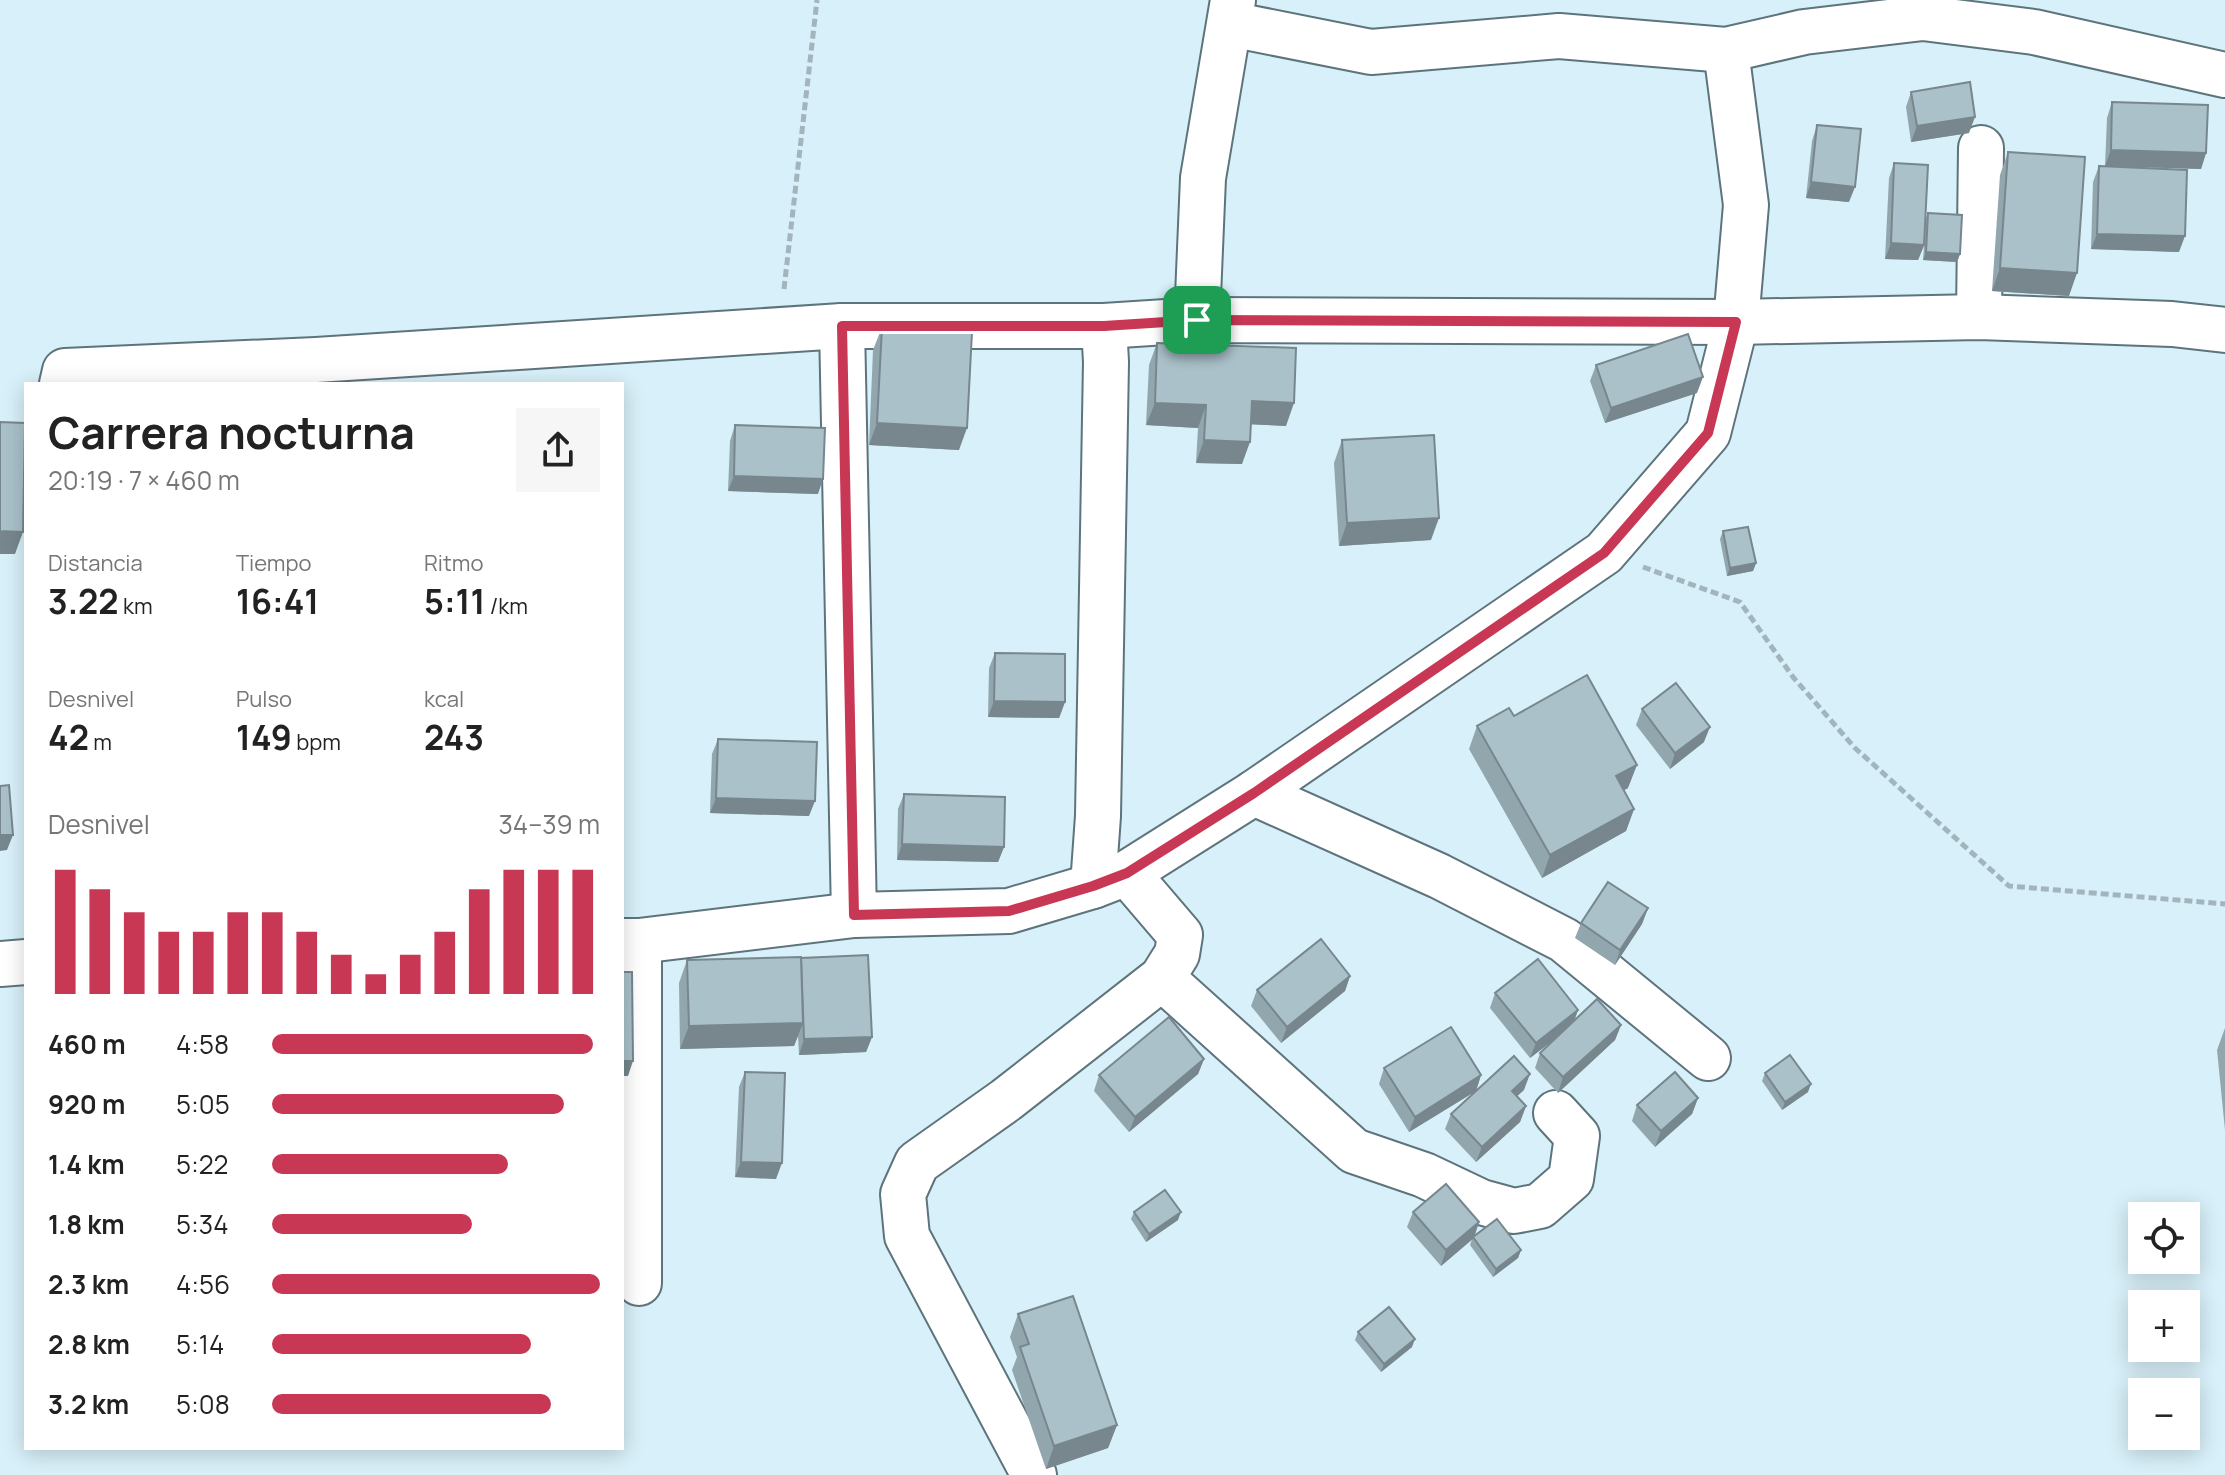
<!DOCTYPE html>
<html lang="es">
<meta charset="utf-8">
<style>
:root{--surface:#fff;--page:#f6f6f6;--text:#222;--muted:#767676;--accent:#c83855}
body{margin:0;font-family:Manrope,sans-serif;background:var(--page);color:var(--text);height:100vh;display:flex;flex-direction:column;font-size:30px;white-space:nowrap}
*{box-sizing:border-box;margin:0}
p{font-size:26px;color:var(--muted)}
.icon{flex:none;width:44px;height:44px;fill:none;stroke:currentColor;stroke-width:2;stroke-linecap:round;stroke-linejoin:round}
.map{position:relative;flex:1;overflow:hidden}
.sheet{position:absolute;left:24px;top:382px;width:600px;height:1068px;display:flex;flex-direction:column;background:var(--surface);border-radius:0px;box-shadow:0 4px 20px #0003}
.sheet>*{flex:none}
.tools{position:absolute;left:2128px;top:1202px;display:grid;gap:16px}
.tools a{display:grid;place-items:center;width:72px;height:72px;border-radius:0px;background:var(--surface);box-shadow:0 4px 20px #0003;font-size:40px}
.pin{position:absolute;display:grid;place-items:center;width:68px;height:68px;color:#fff;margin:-34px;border-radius:16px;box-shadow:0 4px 12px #0006}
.round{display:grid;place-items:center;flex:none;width:84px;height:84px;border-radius:0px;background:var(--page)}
.headline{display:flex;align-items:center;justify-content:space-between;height:136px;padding:0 24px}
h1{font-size:44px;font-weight:700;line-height:60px}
.metrics{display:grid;grid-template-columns:repeat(3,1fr);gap:12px;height:136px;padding:8px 24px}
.metrics div{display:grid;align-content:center}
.metrics b{font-size:34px;font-weight:700}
.metrics small{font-size:22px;font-weight:400}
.metrics p{font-size:22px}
.chart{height:224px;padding:16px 24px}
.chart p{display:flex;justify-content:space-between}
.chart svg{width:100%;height:144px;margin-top:8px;stroke:var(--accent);stroke-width:6}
ul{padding:0 24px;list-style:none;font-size:26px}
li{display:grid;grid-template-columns:128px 96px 1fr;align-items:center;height:60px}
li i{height:20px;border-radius:10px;background:var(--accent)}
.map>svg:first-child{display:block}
</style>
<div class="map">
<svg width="2225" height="1475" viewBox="0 0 2225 1475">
<rect width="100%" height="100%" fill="#d8f0f9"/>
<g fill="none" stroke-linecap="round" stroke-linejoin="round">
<defs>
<g id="minor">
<polyline points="1230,24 1371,52 1559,36 1726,50 1804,32 1923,18 2034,32 2225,75"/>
<polyline points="1979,317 1981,148"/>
<polyline points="1197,320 1203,178 1233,0"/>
<polyline points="842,326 854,915"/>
<polyline points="62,384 65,371 316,360 842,326 1104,326 1197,320 1736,322 1979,317 2172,324 2225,330"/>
<polyline points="1254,793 1439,876 1564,940 1708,1058"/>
<polyline points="1093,886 1098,816 1106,362 1104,326"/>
<polyline points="622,941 639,941 854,915 1009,911 1093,886 1127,873 1254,793 1604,553 1708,433 1736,322 1746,205 1726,50"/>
<polyline points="0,964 26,962"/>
<polyline points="1162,978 1354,1151 1424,1175 1481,1202 1514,1211 1540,1206 1571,1179 1577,1136 1556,1113"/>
<polyline points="639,1283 639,941"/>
<polyline points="1034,1475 907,1236 903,1194 917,1163 1006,1100 1162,978 1177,954 1180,935 1127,873"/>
</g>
</defs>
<use href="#minor" stroke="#5e747c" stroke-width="48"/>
<g stroke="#a2b5bd" stroke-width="5" stroke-dasharray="8 4" stroke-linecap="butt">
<polyline points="784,289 817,0"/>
<polyline points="1643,567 1740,602 1793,677 1855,748 2009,886 2225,904"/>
</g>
<use href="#minor" stroke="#fff" stroke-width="44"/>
</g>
<g fill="#92a6ae">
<polygon points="1911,92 1969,133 1911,142 1906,107"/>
<polygon points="2112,102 2206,153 2201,169 2105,166 2107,118"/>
<polygon points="1817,125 1849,202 1806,198 1812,141"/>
<polygon points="2008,152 2069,296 1992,291 2000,175"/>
<polygon points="1894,163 1925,220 1928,213 1960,254 1957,262 1923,260 1924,246 1918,260 1885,259 1889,178"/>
<polygon points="2099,166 2179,252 2091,249 2093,182"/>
<polygon points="882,327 959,450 869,445 873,350"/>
<polygon points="1157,343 1286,426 1251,424 1242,464 1196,463 1198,428 1146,425 1149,365"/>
<polygon points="1596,365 1697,393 1605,423 1590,381"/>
<polygon points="735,425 818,494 728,491 730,441"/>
<polygon points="1342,440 1431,540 1339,546 1334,463"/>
<polygon points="1723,531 1756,563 1753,571 1727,576 1720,539"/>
<polygon points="995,653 1065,702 1059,718 988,717 989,668"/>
<polygon points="1642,709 1704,742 1670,769 1636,725"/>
<polygon points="1514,716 1628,788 1624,790 1634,809 1626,831 1542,878 1469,749 1477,726"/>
<polygon points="718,739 809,816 710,813 712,754"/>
<polygon points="904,794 1004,847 998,862 897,860 898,809"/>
<polygon points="1648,908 1642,924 1615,965 1575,938 1581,923"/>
<polygon points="687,960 872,1037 866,1052 799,1055 798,1036 794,1046 680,1049 679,983"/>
<polygon points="1350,976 1345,991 1281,1043 1251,1006 1257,990"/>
<polygon points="1495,993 1574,1021 1621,1025 1615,1040 1558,1093 1535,1068 1540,1053 1555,1039 1530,1058 1490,1008"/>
<polygon points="2225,1028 2225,1130 2217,1050"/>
<polygon points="1204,1059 1198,1074 1129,1132 1094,1091 1099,1075"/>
<polygon points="1384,1068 1481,1075 1476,1091 1409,1132 1379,1084"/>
<polygon points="745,1072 776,1179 735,1177 739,1087"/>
<polygon points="1765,1073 1808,1092 1782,1110 1762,1081"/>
<polygon points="1524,1090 1517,1096 1526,1106 1520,1122 1476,1162 1445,1129 1451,1114"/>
<polygon points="1698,1098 1692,1114 1655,1147 1632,1121 1637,1105"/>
<polygon points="1134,1212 1178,1220 1146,1242 1131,1219"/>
<polygon points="1413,1212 1479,1222 1474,1236 1521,1250 1518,1258 1493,1277 1470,1245 1472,1239 1441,1266 1407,1227"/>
<polygon points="1018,1314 1117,1425 1108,1448 1046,1469 1012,1370 1017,1357 1010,1337"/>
<polygon points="1358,1332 1412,1347 1381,1372 1355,1340"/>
</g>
<g fill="#77878d">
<polygon points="1975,117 1969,133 1911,142 1917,126"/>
<polygon points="2111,150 2206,153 2201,169 2105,166"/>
<polygon points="1811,182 1855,187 1849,202 1806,198"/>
<polygon points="2097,234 2185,236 2179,252 2091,249"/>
<polygon points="1891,243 1924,245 1918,260 1885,259"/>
<polygon points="1926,252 1960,254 1957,262 1923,260"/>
<polygon points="2000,268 2077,273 2069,296 1992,291"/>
<polygon points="1703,377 1697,393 1605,423 1611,408"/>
<polygon points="1252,401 1294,403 1286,426 1243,424"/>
<polygon points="1155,403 1206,405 1198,428 1146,425"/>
<polygon points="877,423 967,428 959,450 869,445"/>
<polygon points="1204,440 1250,442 1242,464 1196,463"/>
<polygon points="734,476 823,479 818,494 728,491"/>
<polygon points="1439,518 1431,540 1339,546 1347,523"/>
<polygon points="0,531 23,532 15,554 0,554"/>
<polygon points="1756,563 1753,571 1727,576 1730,568"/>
<polygon points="994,701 1065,702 1059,718 988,717"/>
<polygon points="1710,727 1704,742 1670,769 1675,753"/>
<polygon points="1637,765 1628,788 1608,799 1616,776"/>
<polygon points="716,798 815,801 809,816 710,813"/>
<polygon points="1634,809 1626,831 1542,878 1550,855"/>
<polygon points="0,835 13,835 7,850 0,851"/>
<polygon points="902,844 1004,847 998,862 897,860"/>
<polygon points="1648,908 1642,924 1615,965 1620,950"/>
<polygon points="1350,976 1345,991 1281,1043 1287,1027"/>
<polygon points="1578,1010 1573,1025 1530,1058 1536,1043"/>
<polygon points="803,1023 794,1046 680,1049 689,1026"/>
<polygon points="1621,1025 1615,1040 1558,1093 1563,1077"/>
<polygon points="872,1037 866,1052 799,1055 804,1039"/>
<polygon points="1204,1059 1198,1074 1129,1132 1135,1117"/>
<polygon points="622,1061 633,1061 628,1076 622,1076"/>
<polygon points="1530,1074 1524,1090 1506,1106 1512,1091"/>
<polygon points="1481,1075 1476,1091 1409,1132 1415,1117"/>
<polygon points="1811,1084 1808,1092 1782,1110 1785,1102"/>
<polygon points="1698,1098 1692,1114 1655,1147 1661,1131"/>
<polygon points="1526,1106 1520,1122 1476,1162 1482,1147"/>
<polygon points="741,1162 782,1163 776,1179 735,1177"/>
<polygon points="1181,1212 1178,1220 1146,1242 1149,1234"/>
<polygon points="1479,1222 1474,1238 1441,1266 1446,1250"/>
<polygon points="1521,1250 1518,1258 1493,1277 1496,1269"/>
<polygon points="1415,1339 1412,1347 1381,1372 1384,1364"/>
<polygon points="1117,1425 1108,1448 1046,1469 1054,1446"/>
</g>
<g fill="#aac1ca" stroke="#77878d" stroke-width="2">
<polygon points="1970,82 1975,117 1917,126 1911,92"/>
<polygon points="2112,102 2208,105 2206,153 2111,150"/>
<polygon points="1817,125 1861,129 1855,187 1811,182"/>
<polygon points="2008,152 2085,157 2077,273 2000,268"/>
<polygon points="1894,163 1928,165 1924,245 1891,243"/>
<polygon points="2099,166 2187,170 2185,236 2097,234"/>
<polygon points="1928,213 1962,215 1960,254 1926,252"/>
<polygon points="882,327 972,332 967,428 877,423"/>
<polygon points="1688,334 1703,377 1611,408 1596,365"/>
<polygon points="1157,343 1296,348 1294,403 1252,401 1250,442 1204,440 1206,405 1155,403"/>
<polygon points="0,422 25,423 23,532 0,531"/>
<polygon points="735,425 825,428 823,479 734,476"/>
<polygon points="1434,435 1439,518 1347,523 1342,440"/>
<polygon points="1748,527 1756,563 1730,568 1723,531"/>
<polygon points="995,653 1065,654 1065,702 994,701"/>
<polygon points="1587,675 1637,765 1616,776 1634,809 1550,855 1477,726 1509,708 1514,716"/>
<polygon points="1676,683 1710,727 1675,753 1642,709"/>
<polygon points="718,739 817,742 815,801 716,798"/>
<polygon points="9,785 13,835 0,835 0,786"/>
<polygon points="904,794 1005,797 1004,847 902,844"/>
<polygon points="1608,882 1648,908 1620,950 1581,923"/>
<polygon points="1321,939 1350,976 1287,1027 1257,990"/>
<polygon points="868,955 872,1037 804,1039 801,958"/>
<polygon points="801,957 803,1023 689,1026 687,960"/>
<polygon points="1538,959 1578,1010 1536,1043 1495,993"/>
<polygon points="622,972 632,972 633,1061 622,1061"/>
<polygon points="1597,999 1621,1025 1563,1077 1540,1053"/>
<polygon points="1169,1017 1204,1059 1135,1117 1099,1075"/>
<polygon points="1451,1027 1481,1075 1415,1117 1384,1068"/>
<polygon points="1790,1055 1811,1084 1785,1102 1765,1073"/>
<polygon points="1514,1056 1530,1074 1512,1091 1526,1106 1482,1147 1451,1114"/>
<polygon points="745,1072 785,1073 782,1163 741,1162"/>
<polygon points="1675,1072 1698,1098 1661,1131 1637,1105"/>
<polygon points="1446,1184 1479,1222 1446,1250 1413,1212"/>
<polygon points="1165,1190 1181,1212 1149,1234 1134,1212"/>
<polygon points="1497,1219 1521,1250 1496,1269 1473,1237"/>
<polygon points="1073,1296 1117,1425 1054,1446 1020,1347 1029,1344 1018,1314"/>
<polygon points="1389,1307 1415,1339 1384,1364 1358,1332"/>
</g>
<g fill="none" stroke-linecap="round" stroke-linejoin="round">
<defs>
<polygon id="route" points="1197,320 1736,322 1708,433 1604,553 1254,793 1127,873 1093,886 1009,911 854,915 842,326 1104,326"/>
</defs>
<use href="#route" stroke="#fff" stroke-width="16"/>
<use href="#route" stroke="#c83855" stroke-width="10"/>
</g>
</svg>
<div class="tools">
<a><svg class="icon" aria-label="locate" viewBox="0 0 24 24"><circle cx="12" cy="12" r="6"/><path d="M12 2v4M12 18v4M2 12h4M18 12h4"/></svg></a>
<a>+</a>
<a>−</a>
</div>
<div class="pin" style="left:1197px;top:320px;background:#1e9e55"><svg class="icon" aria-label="arrive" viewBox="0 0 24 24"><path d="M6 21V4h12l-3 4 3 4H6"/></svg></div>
<section class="sheet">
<div class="headline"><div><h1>Carrera nocturna</h1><p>20:19 · 7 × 460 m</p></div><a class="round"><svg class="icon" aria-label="share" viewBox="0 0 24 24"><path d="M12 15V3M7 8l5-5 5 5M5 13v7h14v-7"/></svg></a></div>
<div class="metrics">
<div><p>Distancia</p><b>3.22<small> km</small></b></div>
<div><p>Tiempo</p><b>16:41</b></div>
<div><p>Ritmo</p><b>5:11<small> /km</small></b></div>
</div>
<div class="metrics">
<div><p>Desnivel</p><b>42<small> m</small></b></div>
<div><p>Pulso</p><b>149<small> bpm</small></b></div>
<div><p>kcal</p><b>243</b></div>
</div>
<div class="chart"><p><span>Desnivel</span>34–39 m</p>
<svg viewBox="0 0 160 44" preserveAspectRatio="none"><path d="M5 44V6M15 44V12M25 44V19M35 44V25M45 44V25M55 44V19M65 44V19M75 44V25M85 44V32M95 44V38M105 44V32M115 44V25M125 44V12M135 44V6M145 44V6M155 44V6"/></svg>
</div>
<ul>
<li><b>460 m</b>4:58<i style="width:98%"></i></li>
<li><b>920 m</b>5:05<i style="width:89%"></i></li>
<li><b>1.4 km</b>5:22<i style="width:72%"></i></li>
<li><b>1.8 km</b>5:34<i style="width:61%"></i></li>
<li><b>2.3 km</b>4:56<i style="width:100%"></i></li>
<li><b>2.8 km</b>5:14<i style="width:79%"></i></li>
<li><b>3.2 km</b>5:08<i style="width:85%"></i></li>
</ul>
</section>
</div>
